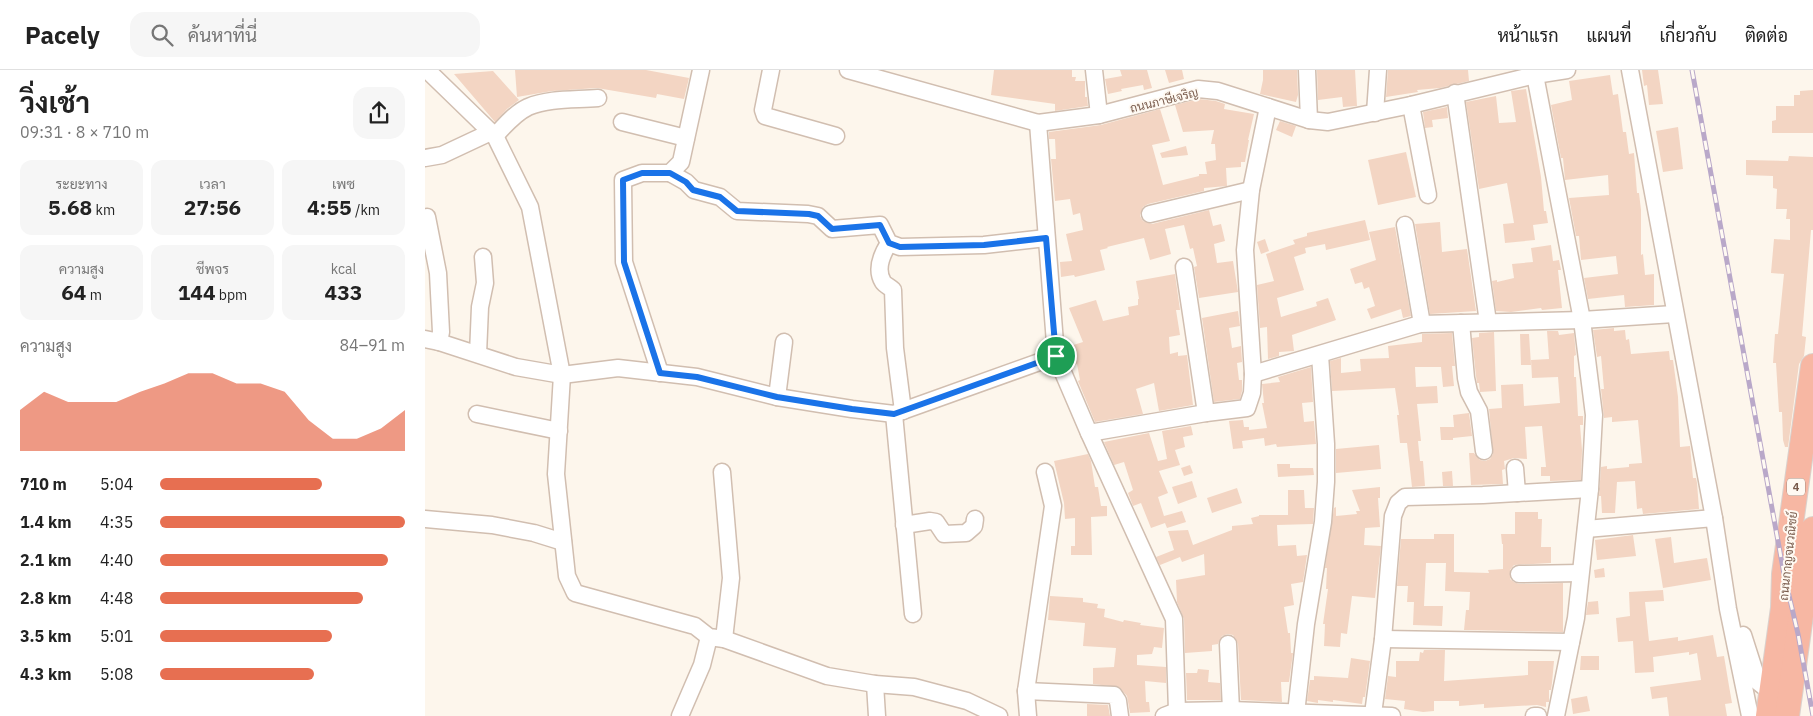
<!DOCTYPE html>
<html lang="th">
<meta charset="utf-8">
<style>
:root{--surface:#fff;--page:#f6f6f6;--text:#222;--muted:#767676;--line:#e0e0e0;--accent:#e76f51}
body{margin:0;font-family:"IBM Plex Sans",Sarabun,sans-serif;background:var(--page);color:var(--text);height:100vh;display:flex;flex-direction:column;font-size:19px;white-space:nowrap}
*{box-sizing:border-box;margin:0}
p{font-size:16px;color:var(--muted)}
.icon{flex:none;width:28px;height:28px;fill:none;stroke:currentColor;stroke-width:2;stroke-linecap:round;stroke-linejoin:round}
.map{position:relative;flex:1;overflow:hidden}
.drawer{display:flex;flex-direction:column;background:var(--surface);width:425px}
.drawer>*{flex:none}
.pin{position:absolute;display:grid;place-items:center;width:42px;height:42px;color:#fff;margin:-21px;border:2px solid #fff;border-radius:50%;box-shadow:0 1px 5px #0007}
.round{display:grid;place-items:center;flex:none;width:52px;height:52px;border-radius:15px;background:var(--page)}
.overview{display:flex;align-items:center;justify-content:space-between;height:85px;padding:0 20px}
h1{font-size:28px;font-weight:700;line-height:38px}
.stats{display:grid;grid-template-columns:repeat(3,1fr);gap:8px;height:85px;padding:5px 20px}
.stats div{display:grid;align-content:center;border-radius:12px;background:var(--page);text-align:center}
.stats b{font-size:21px;font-weight:700}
.stats small{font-size:14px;font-weight:400}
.stats p{font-size:14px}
.chart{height:140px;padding:10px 20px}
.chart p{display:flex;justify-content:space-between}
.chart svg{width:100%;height:90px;margin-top:5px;fill:var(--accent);opacity:.7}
ul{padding:0 20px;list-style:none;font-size:16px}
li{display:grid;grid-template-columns:80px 60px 1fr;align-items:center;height:38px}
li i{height:12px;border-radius:6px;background:var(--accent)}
header{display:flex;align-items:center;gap:30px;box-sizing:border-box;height:70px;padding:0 25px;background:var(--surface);border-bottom:1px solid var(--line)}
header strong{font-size:24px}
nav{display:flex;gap:28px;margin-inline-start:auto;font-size:18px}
.search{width:350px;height:45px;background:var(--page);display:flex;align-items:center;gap:12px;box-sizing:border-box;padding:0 18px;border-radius:15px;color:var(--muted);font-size:19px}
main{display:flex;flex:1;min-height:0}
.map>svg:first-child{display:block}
</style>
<header>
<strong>Pacely</strong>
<div class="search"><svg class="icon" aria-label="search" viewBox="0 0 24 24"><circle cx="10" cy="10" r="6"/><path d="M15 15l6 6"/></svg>ค้นหาที่นี่</div>
<nav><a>หน้าแรก</a><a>แผนที่</a><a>เกี่ยวกับ</a><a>ติดต่อ</a></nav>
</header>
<main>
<section class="drawer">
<div class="overview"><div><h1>วิ่งเช้า</h1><p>09:31 · 8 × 710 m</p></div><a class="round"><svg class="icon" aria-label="share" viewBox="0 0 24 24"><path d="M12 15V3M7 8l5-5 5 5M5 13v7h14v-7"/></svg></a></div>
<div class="stats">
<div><p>ระยะทาง</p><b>5.68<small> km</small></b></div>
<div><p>เวลา</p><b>27:56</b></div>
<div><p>เพซ</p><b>4:55<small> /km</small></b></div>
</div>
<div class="stats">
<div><p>ความสูง</p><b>64<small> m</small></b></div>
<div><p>ชีพจร</p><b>144<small> bpm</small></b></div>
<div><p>kcal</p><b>433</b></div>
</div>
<div class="chart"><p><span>ความสูง</span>84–91 m</p>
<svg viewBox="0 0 160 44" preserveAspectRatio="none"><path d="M0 44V24L10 15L20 20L30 20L40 20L50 15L60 11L70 6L80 6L90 11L100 11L110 15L120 29L130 38L140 38L150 33L160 24V44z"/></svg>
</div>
<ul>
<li><b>710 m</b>5:04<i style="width:66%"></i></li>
<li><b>1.4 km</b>4:35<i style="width:100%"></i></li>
<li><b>2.1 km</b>4:40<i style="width:93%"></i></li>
<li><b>2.8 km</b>4:48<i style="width:83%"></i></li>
<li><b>3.5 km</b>5:01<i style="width:70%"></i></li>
<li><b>4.3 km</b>5:08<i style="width:63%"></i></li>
</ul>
</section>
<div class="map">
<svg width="1388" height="646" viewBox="0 0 1388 646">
<rect width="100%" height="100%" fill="#fdf6ec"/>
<g fill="#f3d5c3">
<polygon points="90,0 221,0 264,8 259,29 232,24 231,28 172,18 127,21 92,27"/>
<polygon points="569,0 647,0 647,7 651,7 650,11 660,11 660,27 662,27 663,36 630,41 630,34 566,25"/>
<polygon points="695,0 722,0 727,18 719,20 718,15 696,19 697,21 683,24 680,9 697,6"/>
<polygon points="740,0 757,0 759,9 744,13"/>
<polygon points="838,0 872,0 873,25 871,32 835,24 838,10"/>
<polygon points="892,0 930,0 932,36 918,37 917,27 893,30"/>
<polygon points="963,0 1043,0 1044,11 1015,18 992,20 993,22 961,27"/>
<polygon points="1217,0 1233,0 1238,34 1224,35 1222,15 1219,16"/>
<polygon points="68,1 94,30 82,39 70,52 29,4"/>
<polygon points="1185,5 1188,25 1193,24 1198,62 1201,62 1204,84 1209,83 1212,123 1214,123 1216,140 1216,185 1218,184 1220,205 1229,204 1229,235 1200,237 1199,225 1163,229 1159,208 1193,204 1191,186 1156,190 1154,166 1151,166 1144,128 1184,125 1183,105 1140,110 1138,88 1136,88 1126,35 1147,30 1144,11"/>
<polygon points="1101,19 1116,107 1119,141 1121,141 1123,153 1108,155 1110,170 1080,173 1078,154 1089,153 1082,113 1054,119 1041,32 1071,26 1074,53 1091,52 1086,21"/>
<polygon points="1388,20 1388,63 1347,63 1347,51 1351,50 1351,36 1369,36 1369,25 1375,25 1375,21"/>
<polygon points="774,29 791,31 800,34 799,39 829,44 823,70 824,70 820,92 816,92 816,97 801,98 802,116 779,118 779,121 723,134 718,137 715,146 718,151 727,154 784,140 788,156 796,154 800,171 789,174 792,193 808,191 813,222 774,228 769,197 772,196 768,178 765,179 759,155 740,159 746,184 725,190 719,168 682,177 683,178 675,180 680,200 650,207 649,205 636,207 635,192 647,191 641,164 658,160 655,143 648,145 645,129 630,131 626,89 631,89 630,69 624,69 624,62 676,55 735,39 745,71 727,75 738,115 774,106 774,104 782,104 780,92 791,90 790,74 786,74 789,60 758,62 750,35"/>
<polygon points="1022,37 1023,48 1007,50 1008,57 1000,58 998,42"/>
<polygon points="855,51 871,56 867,67 851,60"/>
<polygon points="1253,57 1258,99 1238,102 1231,61"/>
<polygon points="761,76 763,85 737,88 735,83"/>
<polygon points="981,82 991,127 953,135 943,90"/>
<polygon points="1364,86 1388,87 1388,160 1386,160 1377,266 1381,267 1379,286 1374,294 1363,377 1360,377 1358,370 1357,342 1354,342 1351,293 1348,293 1350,264 1353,264 1359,204 1346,203 1349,169 1365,170 1365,149 1361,149 1362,139 1351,139 1352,119 1348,118 1348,106 1321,105 1321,90 1363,91"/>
<polygon points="940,150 945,170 901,180 900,174 880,178 881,183 869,187 879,220 852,228 856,247 892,236 891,232 903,228 911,250 867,265 869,281 854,282 854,286 843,289 842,257 835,258 832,215 849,211 841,184 870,174 868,170 882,166 882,163"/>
<polygon points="1015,152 1017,182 1042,179 1051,241 1005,244 990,154"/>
<polygon points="970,157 986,246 978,248 976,239 946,249 942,239 950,236 944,217 939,219 937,212 930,214 925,199 951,190 944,162"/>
<polygon points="840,169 844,181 836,184 832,172"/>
<polygon points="1126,175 1128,191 1134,190 1136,200 1133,200 1137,238 1117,240 1116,238 1086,242 1071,241 1067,211 1072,210 1072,212 1089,208 1087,194 1108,192 1106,178"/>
<polygon points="750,204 755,240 751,240 755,265 744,267 745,284 753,282 753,286 762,285 768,335 734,341 729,313 711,319 718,344 670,352 653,311 655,310 652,294 647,296 642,277 658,272 644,238 671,230 678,251 704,245 703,237 713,235 713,229 714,229 711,211"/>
<polygon points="813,241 815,256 804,258 807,278 816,276 817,292 812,293 814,310 817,310 817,321 815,329 789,332 777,248"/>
<polygon points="1189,258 1189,261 1200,260 1201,270 1204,269 1206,284 1244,281 1245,290 1248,290 1253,327 1255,377 1265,376 1268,408 1271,408 1272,413 1274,439 1218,444 1217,438 1212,439 1210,411 1192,412 1190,443 1177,443 1176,426 1174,426 1176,397 1182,396 1182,399 1204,397 1204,394 1217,393 1213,350 1187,352 1187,347 1179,348 1176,319 1179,319 1176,286 1172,287 1168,260"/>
<polygon points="1122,261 1133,261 1134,265 1149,263 1151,285 1149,286 1149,307 1151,307 1153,346 1158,346 1158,355 1155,355 1157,380 1156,410 1125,411 1125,406 1116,406 1116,397 1121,397 1117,356 1100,357 1102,389 1089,388 1079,391 1080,399 1077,400 1078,414 1046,415 1044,383 1049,383 1055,390 1060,391 1065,389 1068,384 1064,339 1077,338 1076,315 1098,314 1099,336 1135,333 1133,307 1107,308 1106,290 1124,289"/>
<polygon points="1069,262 1071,321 1055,322 1054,313 1052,313 1051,306 1047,268 1054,267 1054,263"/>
<polygon points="1027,263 1030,296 1027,296 1029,316 1018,317 1016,297 990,297 991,317 1012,316 1013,333 992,334 996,371 993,371 995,391 998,391 1000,416 987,417 982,373 975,373 972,345 974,345 970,318 907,321 905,291 916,288 916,303 936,301 935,289 964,288 963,276 997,272 997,264"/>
<polygon points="1095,264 1104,264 1106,295 1096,295"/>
<polygon points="886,297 888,332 877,333 879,352 889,351 891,374 852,377 851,374 840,376 839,368 817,371 818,378 808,379 804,351 818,350 819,357 824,357 824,360 842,358 837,333 839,333 837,314 855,312 853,307"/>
<polygon points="1044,343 1047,366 1028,368 1028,370 1016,370 1015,357 1029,357 1028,345"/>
<polygon points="766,356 768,365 758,367 760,377 750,380 755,395 734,401 743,423 733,427 739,446 757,441 761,452 742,458 740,453 726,458 716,433 708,436 703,423 708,420 699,392 689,395 679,372 724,363 733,391 742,389 737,361"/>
<polygon points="954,375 956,399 911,403 911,379"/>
<polygon points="663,384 666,391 670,417 673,417 676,436 682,436 682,446 666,447 667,485 646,485 646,476 650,476 650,448 640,449 639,433 629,391"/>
<polygon points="852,394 865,394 865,398 888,398 889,405 853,407"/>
<polygon points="765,395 768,403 759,406 756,398"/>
<polygon points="1027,401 1028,416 1018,416 1017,402"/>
<polygon points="767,411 772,427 753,434 747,417"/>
<polygon points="955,417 955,428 953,428 955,457 940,458 939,475 956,476 950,528 927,526 922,564 916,563 915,577 899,576 900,554 898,554 903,519 901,519 902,498 900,498 909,438 911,437 911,446 932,444 931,441 935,441 927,420"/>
<polygon points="812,418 817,433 787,443 782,428"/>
<polygon points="863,420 879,420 880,438 889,438 888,454 852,455 853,476 871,475 872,486 882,485 878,512 866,514 869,535 859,537 863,563 865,563 866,583 868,583 864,612 856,612 857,632 816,630 813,574 808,565 803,564 797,566 793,574 787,575 787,581 760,583 759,549 752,532 751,510 780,505 779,484 757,492 755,487 735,495 731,487 749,480 743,461 763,460 768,475 807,460 807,456 828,454 826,448 834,446 834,445 863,445"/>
<polygon points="1090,442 1113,442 1113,449 1117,449 1116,477 1126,477 1126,493 1089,495 1085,500 1085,509 1089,512 1094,514 1138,513 1138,562 1039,560 1041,540 1044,540 1045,522 1020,521 1021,493 1001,493 999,536 1018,536 1017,556 988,555 989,532 982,532 983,516 972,516 976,469 1009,469 1009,464 1029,464 1029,502 1064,503 1063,500 1078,499 1078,474 1077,474 1076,464 1090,464"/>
<polygon points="1208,465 1211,486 1172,490 1170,470"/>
<polygon points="1246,467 1249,493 1282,488 1286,510 1238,518 1230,469"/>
<polygon points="1179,498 1180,507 1170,508 1169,500"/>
<polygon points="1238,520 1239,531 1220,532 1224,571 1253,567 1253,571 1288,565 1292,587 1299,586 1304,616 1307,633 1300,634 1302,646 1244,646 1242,627 1227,629 1225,617 1276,610 1272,583 1264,585 1264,582 1228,587 1229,602 1210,603 1208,571 1193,572 1191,548 1205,546 1204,522"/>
<polygon points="625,526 658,528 658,532 673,534 672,538 680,539 679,547 698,552 699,550 716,553 715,555 739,558 737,578 729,577 727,584 712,585 712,595 741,597 741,613 720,611 721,632 724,632 725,642 705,643 702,626 694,617 668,614 668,598 689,597 691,578 658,576 660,553 623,550"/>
<polygon points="1173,531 1174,544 1161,545 1163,532"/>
<polygon points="999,580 1020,580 1019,611 1103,605 1103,591 1129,591 1127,613 1126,620 1124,620 1124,632 1121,632 1121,637 1112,635 1059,638 1059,634 1034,636 1034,631 1009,631 1009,641 998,642 979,639 980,631 960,629 963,606 971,607 971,591 994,591 995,582 998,583"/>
<polygon points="1156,586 1174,586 1174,600 1155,600"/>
<polygon points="926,588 945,591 940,627 938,627 937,634 908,630 908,632 893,630 893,633 882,631 885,610 889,610 889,606 923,608"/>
<polygon points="773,599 784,600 783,612 795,613 796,630 762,630 761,603 772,603"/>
<polygon points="1162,626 1165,641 1148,644 1146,629"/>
<polygon points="662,634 683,635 685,646 662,646"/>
</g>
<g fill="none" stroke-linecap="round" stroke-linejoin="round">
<defs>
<g id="minor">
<polyline points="2,0 70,66 105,137 137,305 131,404 142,506 150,523 270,556 284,567 299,569 402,606 450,614 489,617 542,631 574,646"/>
<polyline points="346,0 338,40 340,46 411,66"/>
<polyline points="423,0 613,53 674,45 773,19 793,21 884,50 903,52 986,35 1110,5 1142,0"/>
<polyline points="669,0 674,45"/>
<polyline points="882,0 884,50"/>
<polyline points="1205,0 1289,448 1303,539 1325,646"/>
<polyline points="1110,5 1157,250 1169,345 1165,419 1151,548 1131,646"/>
<polyline points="1030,23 1063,252"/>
<polyline points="986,35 1003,125"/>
<polyline points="950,43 953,0"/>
<polyline points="197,52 261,68"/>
<polyline points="613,53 631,286 664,363 749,549 752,641"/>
<path d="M70,66c9,-10 20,-23 33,-29 21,-9 47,-7 70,-9"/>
<polyline points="0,88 17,85 66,62"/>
<polyline points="245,103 261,112 269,120 295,127 312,141 383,144 393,146 407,159 455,155 464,173 475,177 559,175 621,168"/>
<polyline points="725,144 826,120"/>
<polyline points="2,147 13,203 16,262 14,272"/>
<polyline points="980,155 996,248 995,254"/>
<path d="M464,173c-7,11 -14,26 -6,39 2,3 7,5 10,8l2,58 8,63"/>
<polyline points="759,197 781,343"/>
<polyline points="1036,253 1041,308 1044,322 1054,341 1059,381"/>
<polyline points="0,269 14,272 91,297 137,305 193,298 272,307 352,327 427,339 469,344 631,286"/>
<polyline points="53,284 55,237 60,213 58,187"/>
<polyline points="235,303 199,192 198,110 217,103 245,103 256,92 276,0"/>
<polyline points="828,304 995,254 1157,250 1249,244"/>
<polyline points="352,327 359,272"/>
<polyline points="52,344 134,361"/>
<polyline points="469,344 488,544"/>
<polyline points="664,363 781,343 822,338 827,323 828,304 820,180 826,120 843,37"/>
<polyline points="1090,398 1092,423"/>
<polyline points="297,402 306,508 299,569"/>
<polyline points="0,449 67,455 109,463 138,472"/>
<polyline points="479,455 505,451 511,452 519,464 541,463 549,456 550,449"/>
<polyline points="1161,459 1289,448"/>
<polyline points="1094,504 1155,503"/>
<polyline points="1318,565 1333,612 1347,623"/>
<polyline points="958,569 1146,572"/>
<polyline points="803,574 806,640"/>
<polyline points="450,614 452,646"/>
<polyline points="601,621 689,625 693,631 695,646"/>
<polyline points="871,643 881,554 898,452 901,412 901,374 895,285"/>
<polyline points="948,644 958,569 968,446 973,433 980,427 1058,425 1165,419"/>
<polyline points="255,646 277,595 284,567"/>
<polyline points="603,646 601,621 628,436 620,402"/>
<polyline points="739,646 752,641 806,640 967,646"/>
<polyline points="1109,646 1113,646"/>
</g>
<g id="highway">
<polyline points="1343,646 1358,538 1359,504 1388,296"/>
<polyline points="1362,646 1388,459"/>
</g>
</defs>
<use href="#minor" stroke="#d1beb0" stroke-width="19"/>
<use href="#highway" stroke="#dad1cd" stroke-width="26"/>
<use href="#minor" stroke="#fff" stroke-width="16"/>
<use href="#highway" stroke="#f7b7a3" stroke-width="24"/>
<defs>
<polyline id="rail" points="1267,0 1359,504 1373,564 1388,646"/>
</defs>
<use href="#rail" stroke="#b9a8c9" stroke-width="5"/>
<use href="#rail" stroke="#fffaf3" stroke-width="3" stroke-dasharray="9" stroke-linecap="butt"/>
</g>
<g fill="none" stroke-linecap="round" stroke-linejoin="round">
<defs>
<polygon id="route" points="217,103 245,103 261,112 268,120 295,127 312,141 384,144 393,146 407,159 455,155 464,173 475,177 559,175 621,168 631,286 469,344 427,339 352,327 272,307 235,303 199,192 198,110"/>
</defs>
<use href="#route" stroke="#fff" stroke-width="10"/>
<use href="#route" stroke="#1a73e8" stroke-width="6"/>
</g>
<g text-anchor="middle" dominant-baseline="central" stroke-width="4" stroke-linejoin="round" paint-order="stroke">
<rect fill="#fffaf3" stroke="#a28b7f" stroke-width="1" x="1362" y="408.5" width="18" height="17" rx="4"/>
<g font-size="11" font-weight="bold" fill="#7a5c4d">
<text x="1371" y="417">4</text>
</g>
<g font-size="12" fill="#7a5c4d" stroke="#fffaf3">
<text transform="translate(739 30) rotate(-14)">ถนนภาษีเจริญ</text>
<text transform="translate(1363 486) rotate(-84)">ถนนกาญจนวณิชย์</text>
</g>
</g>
</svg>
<div class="pin" style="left:631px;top:286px;background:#1e9e55"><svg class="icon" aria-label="arrive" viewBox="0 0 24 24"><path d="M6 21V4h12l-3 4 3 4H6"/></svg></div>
</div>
</main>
